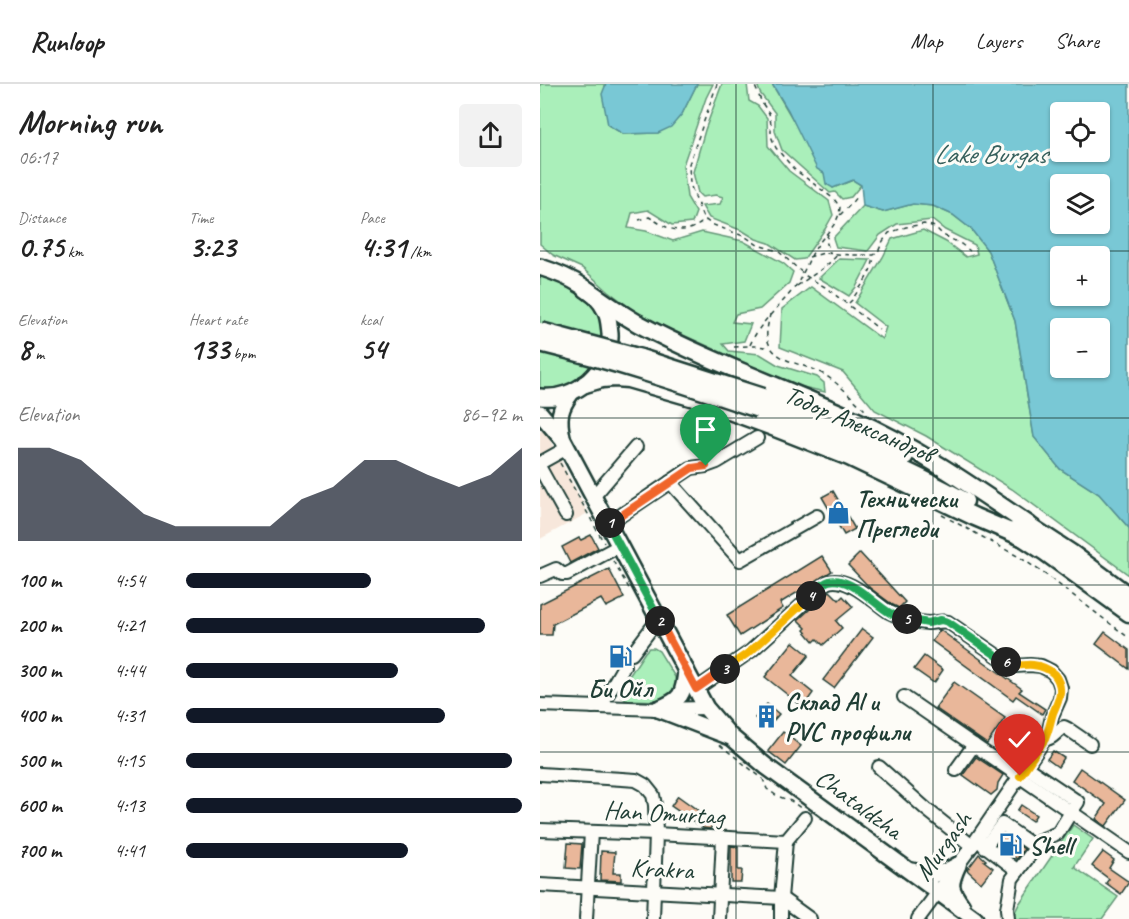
<!DOCTYPE html>
<meta charset="utf-8">
<style>
:root{--surface:#fff;--page:#f2f2f2;--text:#222;--muted:#767676;--line:#e0e0e0;--accent:#111827}
body{margin:0;font-family:Caveat,sans-serif;background:var(--page);color:var(--text);height:100vh;display:flex;flex-direction:column;font-size:22px;white-space:nowrap}
*{box-sizing:border-box;margin:0}
p{font-size:20px;color:var(--muted)}
.icon{flex:none;width:33px;height:33px;fill:none;stroke:currentColor;stroke-width:2;stroke-linecap:round;stroke-linejoin:round}
.map{position:relative;flex:1;overflow:hidden}
.drawer{display:flex;flex-direction:column;background:var(--surface);width:540px}
.drawer>*{flex:none}
.tools{position:absolute;left:510px;top:18px;display:grid;gap:12px}
.tools a{display:grid;place-items:center;width:60px;height:60px;border-radius:6px;background:var(--surface);box-shadow:0 2px 4px #0004;font-size:30px}
.pin{position:absolute;display:grid;place-items:center;width:51px;height:51px;color:#fff;margin:-62px -26px;border-radius:50% 50% 50% 0;rotate:-45deg;box-shadow:0 0 6px #0007}
.pin .icon{rotate:45deg}
.km{position:absolute;width:30px;height:30px;margin:-15px;border-radius:50%;background:#222;color:#fff;font-size:16px;line-height:30px;text-align:center}
.round{display:grid;place-items:center;flex:none;width:63px;height:63px;border-radius:6px;background:var(--page)}
.overview{display:flex;align-items:center;justify-content:space-between;height:102px;padding:0 18px}
h1{font-size:33px;font-weight:600;line-height:45px}
.stats{display:grid;grid-template-columns:repeat(3,1fr);gap:9px;height:102px;padding:6px 18px}
.stats div{display:grid;align-content:center}
.stats b{font-size:30px;font-weight:600}
.stats small{font-size:16px;font-weight:400}
.stats p{font-size:16px}
.chart{height:168px;padding:12px 18px}
.chart p{display:flex;justify-content:space-between}
.chart svg{width:100%;height:108px;margin-top:6px;fill:var(--accent);opacity:.7}
ul{padding:0 18px;list-style:none;font-size:20px}
li{display:grid;grid-template-columns:96px 72px 1fr;align-items:center;height:45px}
li i{height:15px;border-radius:8px;background:var(--accent)}
header{display:flex;align-items:center;gap:36px;box-sizing:border-box;height:84px;padding:0 30px;background:var(--surface);border-bottom:2px solid var(--line)}
header strong{font-size:28px}
nav{display:flex;gap:33px;margin-inline-start:auto;font-size:21px}
main{display:flex;flex:1;min-height:0}
.map>svg:first-child{display:block}
</style>
<header>
<strong>Runloop</strong>
<nav><a>Map</a><a>Layers</a><a>Share</a></nav>
</header>
<main>
<section class="drawer">
<div class="overview"><div><h1>Morning run</h1><p>06:17</p></div><a class="round"><svg class="icon" aria-label="share" viewBox="0 0 24 24"><path d="M12 15V3M7 8l5-5 5 5M5 13v7h14v-7"/></svg></a></div>
<div class="stats">
<div><p>Distance</p><b>0.75<small> km</small></b></div>
<div><p>Time</p><b>3:23</b></div>
<div><p>Pace</p><b>4:31<small> /km</small></b></div>
</div>
<div class="stats">
<div><p>Elevation</p><b>8<small> m</small></b></div>
<div><p>Heart rate</p><b>133<small> bpm</small></b></div>
<div><p>kcal</p><b>54</b></div>
</div>
<div class="chart"><p><span>Elevation</span>86–92 m</p>
<svg viewBox="0 0 160 44" preserveAspectRatio="none"><path d="M0 44V6L10 6L20 11L30 22L40 33L50 38L60 38L70 38L80 38L90 27L100 22L110 11L120 11L130 17L140 22L150 17L160 6V44z"/></svg>
</div>
<ul>
<li><b>100 m</b>4:54<i style="width:55%"></i></li>
<li><b>200 m</b>4:21<i style="width:89%"></i></li>
<li><b>300 m</b>4:44<i style="width:63%"></i></li>
<li><b>400 m</b>4:31<i style="width:77%"></i></li>
<li><b>500 m</b>4:15<i style="width:97%"></i></li>
<li><b>600 m</b>4:13<i style="width:100%"></i></li>
<li><b>700 m</b>4:41<i style="width:66%"></i></li>
</ul>
</section>
<div class="map">
<svg width="589" height="835" viewBox="0 0 589 835">
<rect width="100%" height="100%" fill="#fdfcf7"/>
<filter id="ink" filterUnits="userSpaceOnUse"><feTurbulence type="fractalNoise" baseFrequency=".0167" numOctaves="2"/><feDisplacementMap in="SourceGraphic" scale="12" xChannelSelector="R" yChannelSelector="G"/><feConvolveMatrix kernelMatrix="1 2 1 2 8 2 1 2 1" color-interpolation-filters="sRGB"/></filter>
<g filter="url(#ink)">
<polygon fill="#f7e7db" points="4,345 48,429 0,455 0,348"/>
<g fill="#aaefba" stroke="#649677" stroke-width="1.5">
<polygon points="0,0 66,0 65,2 68,41 83,50 118,49 142,30 157,0 173,0 166,14 143,81 147,113 156,128 152,139 132,141 108,126 92,129 88,144 106,147 133,157 162,148 203,157 243,179 253,188 249,199 220,225 196,230 192,238 211,240 204,257 183,260 189,267 220,270 238,281 277,293 284,299 285,308 254,301 101,232 68,207 42,184 13,171 0,160"/>
<polygon points="182,0 207,0 209,17 218,22 227,34 228,62 249,87 289,117 293,131 285,145 264,175 255,176 229,159 216,155 203,147 169,134 162,122 180,120 183,113 176,111 162,113 158,109 153,88 165,46"/>
<polygon points="217,0 232,0 293,104 313,96 321,101 311,113 302,115 295,108 290,109 242,66 235,47 235,29 220,9"/>
<polygon points="373,120 393,122 413,131 431,145 448,167 475,237 494,353 520,385 559,410 589,444 589,491 472,405 386,352 335,326 303,288 240,263 242,225 271,203 342,255 346,243 315,219 343,173 352,155 383,146 406,158 426,173 437,170 435,161 405,146 392,136 357,140 340,151 328,167 296,163 293,154 323,122 343,128"/>
<polygon points="299,175 330,176 316,203 309,212 279,194"/>
<polygon points="0,190 31,203 53,220 60,235 63,254 52,285 34,302 13,307 0,306"/>
<polygon points="109,564 114,564 119,567 135,593 136,602 135,608 121,617 86,616 81,612 80,607 82,603 105,568"/>
<polygon points="533,741 553,755 534,783 578,813 562,835 474,835 473,832 479,820"/>
</g>
<g fill="#79c8d5" stroke="#559095" stroke-width="1.5" fill-rule="evenodd">
<polygon points="66,0 157,0 142,30 131,43 118,49 83,50 68,41 62,10"/>
<path d="M232,0h357v444l-30,-34 -39,-25 -26,-32 -19,-116 -27,-70 -17,-22 -18,-14 -20,-9 -20,-2 -30,8 -20,-6 -2,-21 -8,-5 -20,8 -7,-4 -2,-11 -7,-4 -29,-59zM520,28h40v40h-40zM520,100h40v40h-40zM520,172h40v40h-40zM520,244h40v40h-40z"/>
</g>
<g fill="#e9b79a" stroke="#1f3d34" stroke-width="1.5">
<polygon points="293,407 315,445 304,451 282,413"/>
<polygon points="51,451 58,464 30,479 22,463 39,454 41,456"/>
<polygon points="320,469 365,518 359,524 353,521 330,504 308,481"/>
<polygon points="282,472 292,487 240,519 243,524 200,552 187,531"/>
<polygon points="69,485 84,514 66,523 61,515 13,540 12,551 0,551 0,520"/>
<polygon points="290,507 299,516 303,512 313,523 296,537 302,544 283,561 277,555 274,558 264,546 266,544 258,536"/>
<polygon points="322,545 333,553 294,604 283,596"/>
<polygon points="400,546 482,605 479,608 505,625 502,630 476,612 473,616 392,557"/>
<polygon points="565,548 589,566 589,585 556,560"/>
<polygon points="253,558 269,571 252,592 273,609 263,623 225,593"/>
<polygon points="384,572 403,586 394,599 374,585"/>
<polygon points="414,598 465,634 447,660 395,624"/>
<polygon points="227,620 239,630 227,644 215,634"/>
<polygon points="243,648 261,662 246,681 228,667"/>
<polygon points="513,667 524,674 518,683 507,675"/>
<polygon points="436,673 463,691 458,699 457,706 451,711 423,691"/>
<polygon points="540,684 585,716 566,742 556,735 566,720 532,696"/>
<polygon points="138,712 174,738 170,745 163,744 131,722"/>
<polygon points="481,721 496,731 492,737 477,727"/>
<polygon points="464,751 484,765 477,775 457,761"/>
<polygon points="28,759 42,760 40,785 26,784"/>
<polygon points="191,762 198,763 198,786 202,786 201,798 191,798"/>
<polygon points="61,767 75,768 73,789 81,789 81,797 60,796"/>
<polygon points="563,768 574,776 569,784 589,798 581,810 566,799 569,795 552,782"/>
<polygon points="439,770 446,776 444,777 453,784 441,799 427,786"/>
</g>
<g fill="none" stroke-linecap="round" stroke-linejoin="round">
<defs>
<g id="minor">
<polyline points="0,379 27,364"/>
<polyline points="0,384 26,431"/>
<polyline points="130,398 200,476 277,432"/>
<polyline points="53,413 96,363"/>
<polyline points="68,440 151,384 166,382 177,378 217,354"/>
<polyline points="0,492 16,485 22,490 27,490 79,462"/>
<polyline points="92,570 113,542 120,538"/>
<path d="M156,605l55,-38 75,-68c19,-10 48,19 63,29 11,6 26,10 39,11 8,0 13,-3 20,-1l60,41 7,3 15,-1 11,1 10,5 7,8 3,9 -1,10 -8,18 -3,14 -4,9 -73,107 -54,73"/>
<polyline points="364,613 531,728 518,749 501,756 472,795 467,825 468,835"/>
<polyline points="0,621 118,625 166,624"/>
<polyline points="53,623 66,613 84,582"/>
<polyline points="487,643 505,655"/>
<path d="M506,655c7,0 11,-9 18,-12l4,2 22,15"/>
<polyline points="339,683 386,725 432,762"/>
<polyline points="486,683 538,718 531,728 589,768"/>
<polyline points="416,686 434,661"/>
<polyline points="0,690 82,695 96,696 105,701 113,711 115,721 116,750 113,835"/>
<polyline points="0,746 116,750 246,757"/>
<polyline points="246,757 265,734"/>
<polyline points="440,758 478,787"/>
<polyline points="445,763 462,740 495,763"/>
<polyline points="0,801 241,814 270,835"/>
<polyline points="46,835 51,748"/>
<polyline points="179,835 183,754"/>
<polyline points="241,835 241,814 246,757"/>
</g>
<g id="major">
<path d="M0,183c22,7 54,20 65,43 4,7 4,15 5,23 2,37 -34,68 -70,64"/>
<polyline points="0,329 23,356 166,624 190,652 227,683 435,835"/>
<path d="M22,353c-4,-19 -3,-28 9,-44"/>
<polyline points="118,625 188,652"/>
<path d="M118,625c23,-9 26,-14 28,-39"/>
<path d="M418,781c-9,20 -9,23 4,41"/>
<path d="M372,787c20,6 28,4 46,-6"/>
</g>
<g id="highway">
<path d="M46,205c17,12 35,25 53,35 69,37 143,63 214,95 63,28 119,67 176,106"/>
<polyline points="45,300 62,295 75,294 88,295 154,314 230,342 309,373 435,433 482,453"/>
<polyline points="223,313 365,372"/>
<path d="M225,327c68,26 136,55 200,90"/>
<polyline points="479,435 531,469 589,512"/>
<polyline points="473,447 505,468 589,529"/>
</g>
</defs>
<use href="#minor" stroke="#1f3d34" stroke-width="16"/>
<use href="#major" stroke="#1f3d34" stroke-width="20"/>
<use href="#highway" stroke="#1f3d34" stroke-width="21"/>
<g stroke="#1f3d34" stroke-width="1.5" stroke-dasharray="4.5 4.5" stroke-linecap="butt">
<polyline points="177,0 149,80 150,100 163,134 171,140 206,153 218,161 238,167 266,192 285,203 339,245"/>
<polyline points="300,131 309,122 317,112"/>
<path d="M99,136l10,-3c14,8 22,16 40,12 6,-1 11,-6 17,-8"/>
<polyline points="288,150 286,157 290,168"/>
<polyline points="269,173 284,169 312,171 334,171 338,168 343,157 349,149 366,143 384,140 395,143 403,151 421,160 430,167"/>
<path d="M257,202c14,-10 29,-18 41,-32"/>
<path d="M309,219l3,-3c8,-13 21,-28 22,-44"/>
<path d="M230,230c-1,7 -4,16 -3,23 4,26 38,26 56,37 16,9 30,25 43,37"/>
<path d="M210,261c11,-25 29,-37 45,-58 9,-13 13,-28 22,-41 9,-14 22,-21 23,-39l-6,-8 -40,-30 -18,-21 -5,-12v-12l-2,-11 -7,-10 -8,-19"/>
<path d="M194,263c13,-1 23,-2 35,1"/>
<polyline points="20,379 64,459"/>
<polyline points="402,431 481,474 509,493 589,554"/>
<polyline points="73,477 90,506"/>
<polyline points="180,661 223,695 227,705 237,712 251,717 262,725"/>
</g>
<use href="#minor" stroke="#fdfcf7" stroke-width="12"/>
<use href="#major" stroke="#fdfcf7" stroke-width="15"/>
<use href="#highway" stroke="#fdfcf7" stroke-width="16"/>
<defs>
<g id="highway-bridge">
<polyline points="0,247 101,274 223,313"/>
<path d="M0,259c74,18 146,42 218,66"/>
</g>
</defs>
<use href="#highway-bridge" stroke="#1f3d34" stroke-width="21" stroke-linecap="butt"/>
<use href="#highway-bridge" stroke="#fdfcf7" stroke-width="16"/>
</g>
</g>
<g fill="none" stroke-linecap="round" stroke-linejoin="round" filter="url(#ink)">
<defs>
<polyline id="split-1" points="70,439 152,384 166,382"/>
<polyline id="split-2" points="70,439 68,440 120,537"/>
<polyline id="split-3" points="120,537 156,605 185,585"/>
<polyline id="split-4" points="185,585 211,567 271,512"/>
<path id="split-5" d="M271,512c5,-5 11,-13 18,-15 19,-6 45,23 61,32 5,3 11,4 17,6"/>
<polyline id="split-6" points="367,535 388,539 401,536 408,538 466,578"/>
<path id="split-7" d="M466,578c12,6 16,2 27,3 8,1 16,4 21,9 11,14 5,25 -1,39 -2,6 -3,12 -5,18"/>
<polyline id="split-8" points="480,692 505,655 508,647"/>
</defs>
<use href="#split-1" stroke="#fff" stroke-width="12"/>
<use href="#split-2" stroke="#fff" stroke-width="12"/>
<use href="#split-3" stroke="#fff" stroke-width="12"/>
<use href="#split-4" stroke="#fff" stroke-width="12"/>
<use href="#split-5" stroke="#fff" stroke-width="12"/>
<use href="#split-6" stroke="#fff" stroke-width="12"/>
<use href="#split-7" stroke="#fff" stroke-width="12"/>
<use href="#split-8" stroke="#fff" stroke-width="12"/>
<use href="#split-1" stroke="#f0652b" stroke-width="8"/>
<use href="#split-2" stroke="#22a559" stroke-width="8"/>
<use href="#split-3" stroke="#f0652b" stroke-width="8"/>
<use href="#split-4" stroke="#f5b400" stroke-width="8"/>
<use href="#split-5" stroke="#22a559" stroke-width="8"/>
<use href="#split-6" stroke="#22a559" stroke-width="8"/>
<use href="#split-7" stroke="#f5b400" stroke-width="8"/>
<use href="#split-8" stroke="#f5b400" stroke-width="8"/>
</g>
<path fill="none" stroke="#1f3d34" stroke-width="1.5" stroke-opacity="0.55" d="M196,0v835M393,0v835M0,167h589M0,334h589M0,501h589M0,668h589"/>
<defs>
<symbol id="shop-bare" viewBox="-9 -9 18 18"><path d="M-5-2.5h2.3a2.7 3.5 0 0 1 5.4 0H5L5.5 6h-11ZM-1.5-2.5h3a1.5 2.3 0 0 0-3 0Z" fill="#1f6fb2" stroke="#fdfcf7" stroke-width="2.5" paint-order="stroke"/></symbol>
<symbol id="fuel-bare" viewBox="-9 -9 18 18"><path d="M-5.5-6h7V0h2V4h1.3V-2.5L3-4.5l.8-.8L6-3V5H2.5V1h-1V6h-7ZM-4.2-4.7v3.2H.2V-4.7Z" fill="#1f6fb2" stroke="#fdfcf7" stroke-width="2.5" paint-order="stroke"/></symbol>
<symbol id="building-bare" viewBox="-9 -9 18 18"><path d="M-4-6H4V6H1V3H-1V6H-4ZM-2.5-4.3h1.7v1.8h-1.7ZM.8-4.3h1.7v1.8H.8ZM-2.5-1h1.7V.8h-1.7ZM.8-1h1.7V.8H.8Z" fill="#1f6fb2" stroke="#fdfcf7" stroke-width="2.5" paint-order="stroke"/></symbol>
</defs>
<g fill-rule="evenodd">
<use href="#shop-bare" x="282" y="412" width="33" height="33"/>
<use href="#fuel-bare" x="64" y="556" width="33" height="33"/>
<use href="#building-bare" x="210" y="616" width="33" height="33"/>
<use href="#fuel-bare" x="454" y="744" width="33" height="33"/>
</g>
<g text-anchor="middle" dominant-baseline="central" stroke-width="6" stroke-linejoin="round" paint-order="stroke">
<g font-size="26" fill="#1f3d34" stroke="#fdfcf7">
<text transform="translate(319 340) rotate(23)">Тодор Александров</text>
<text transform="translate(319 720) rotate(36)">Chataldzha</text>
<text transform="translate(124 729) rotate(3)">Han Omurtag</text>
<text transform="translate(403 762) rotate(-54)">Murgash</text>
<text transform="translate(122 785) rotate(3)">Krakra</text>
</g>
<g font-size="26" font-weight="bold" fill="#1f3d34" stroke="#fdfcf7" text-anchor="start">
<text x="316" y="414">Технически<tspan x="316" dy="30">Прегледи</tspan></text>
<text x="80" y="604" text-anchor="middle">Би Ойл</text>
<text x="245" y="617">Склад Al и<tspan x="245" dy="30">PVC профили</tspan></text>
<text x="489" y="761">Shell</text>
</g>
<g font-size="27" font-style="italic" fill="#36605c" stroke="#fdfcf7">
<text x="450" y="70">Lake Burgas</text>
</g>
</g>
</svg>
<div class="tools">
<a><svg class="icon" aria-label="locate" viewBox="0 0 24 24"><circle cx="12" cy="12" r="6"/><path d="M12 2v4M12 18v4M2 12h4M18 12h4"/></svg></a>
<a><svg class="icon" aria-label="layers" viewBox="0 0 24 24"><path d="M12 4l9 5-9 5-9-5zM3 14l9 5 9-5"/></svg></a>
<a>+</a>
<a>−</a>
</div>
<div class="pin" style="left:166px;top:382px;background:#1e9e55"><svg class="icon" aria-label="arrive" viewBox="0 0 24 24"><path d="M6 21V4h12l-3 4 3 4H6"/></svg></div>
<div class="pin" style="left:480px;top:692px;background:#d93025"><svg class="icon" aria-label="check" viewBox="0 0 24 24"><path d="M5 12l5 5 9-10"/></svg></div>
<b class="km" style="left:70px;top:439px">1</b>
<b class="km" style="left:120px;top:537px">2</b>
<b class="km" style="left:185px;top:585px">3</b>
<b class="km" style="left:271px;top:512px">4</b>
<b class="km" style="left:367px;top:535px">5</b>
<b class="km" style="left:466px;top:578px">6</b>
</div>
</main>
